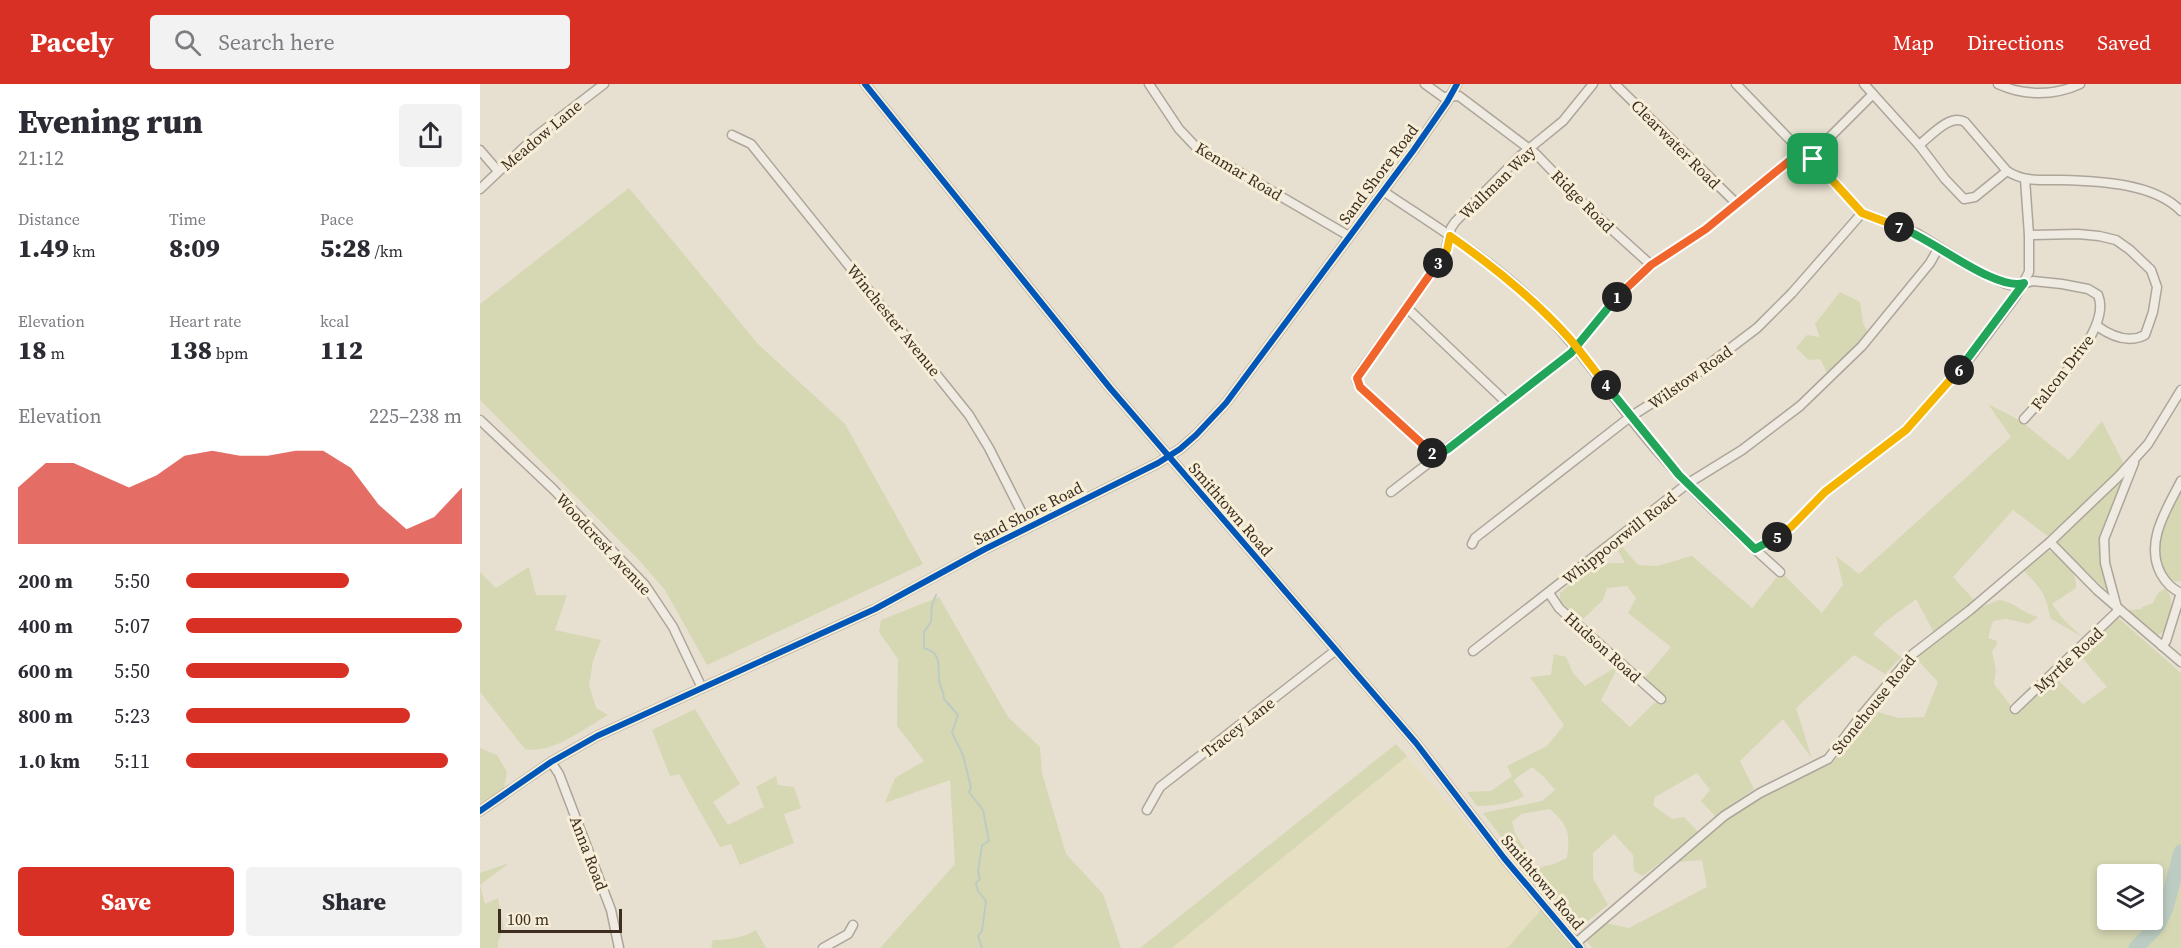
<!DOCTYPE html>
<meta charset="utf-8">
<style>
:root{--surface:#fff;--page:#f2f2f3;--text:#2b2b33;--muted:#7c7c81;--accent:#d93025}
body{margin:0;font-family:"Source Serif 4",serif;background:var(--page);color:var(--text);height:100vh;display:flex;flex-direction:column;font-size:22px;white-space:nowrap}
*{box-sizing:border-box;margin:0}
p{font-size:20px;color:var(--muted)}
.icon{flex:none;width:33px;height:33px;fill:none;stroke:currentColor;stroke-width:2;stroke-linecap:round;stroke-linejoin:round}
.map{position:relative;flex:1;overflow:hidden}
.drawer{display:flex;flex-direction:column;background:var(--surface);width:480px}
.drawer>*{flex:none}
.fabs{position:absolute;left:1617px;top:780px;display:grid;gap:12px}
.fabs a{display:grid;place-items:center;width:66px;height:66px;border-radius:6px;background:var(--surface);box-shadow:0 3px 9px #0003;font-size:30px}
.scale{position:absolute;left:18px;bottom:15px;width:124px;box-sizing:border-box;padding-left:6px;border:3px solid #3d2e20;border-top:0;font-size:16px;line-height:21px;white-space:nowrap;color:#3d2e20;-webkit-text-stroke:4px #f7eed8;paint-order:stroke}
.pin{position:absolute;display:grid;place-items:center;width:51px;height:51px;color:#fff;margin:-26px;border-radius:12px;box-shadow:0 3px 9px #0006}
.km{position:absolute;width:30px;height:30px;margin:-15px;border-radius:50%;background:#222;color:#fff;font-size:16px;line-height:30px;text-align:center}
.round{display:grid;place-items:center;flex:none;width:63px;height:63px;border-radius:6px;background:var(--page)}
.head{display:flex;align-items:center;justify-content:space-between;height:102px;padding:0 18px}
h1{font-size:33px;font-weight:800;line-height:45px}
.figures{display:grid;grid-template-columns:repeat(3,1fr);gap:9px;height:102px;padding:6px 18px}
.figures div{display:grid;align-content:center}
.figures b{font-size:26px;font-weight:800}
.figures small{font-size:16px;font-weight:400}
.figures p{font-size:16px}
.chart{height:168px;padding:12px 18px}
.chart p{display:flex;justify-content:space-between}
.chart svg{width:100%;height:108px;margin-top:6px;fill:var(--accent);opacity:.7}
.cta{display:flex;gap:12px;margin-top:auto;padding:12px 18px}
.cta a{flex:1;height:69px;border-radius:6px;background:var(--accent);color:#fff;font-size:24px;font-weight:800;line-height:69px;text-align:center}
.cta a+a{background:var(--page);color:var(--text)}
ul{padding:0 18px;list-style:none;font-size:20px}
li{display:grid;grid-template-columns:96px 72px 1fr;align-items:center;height:45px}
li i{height:15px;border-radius:8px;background:var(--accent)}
header{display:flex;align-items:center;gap:36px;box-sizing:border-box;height:84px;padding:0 30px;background:var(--accent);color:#fff}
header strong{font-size:28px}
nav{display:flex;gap:33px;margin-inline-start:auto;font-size:21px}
.search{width:420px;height:54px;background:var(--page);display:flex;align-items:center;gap:15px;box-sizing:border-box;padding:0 21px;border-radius:6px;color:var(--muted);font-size:22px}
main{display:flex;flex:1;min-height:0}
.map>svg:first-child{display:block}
</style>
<header>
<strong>Pacely</strong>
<div class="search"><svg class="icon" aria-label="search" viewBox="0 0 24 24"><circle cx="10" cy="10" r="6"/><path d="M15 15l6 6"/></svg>Search here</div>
<nav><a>Map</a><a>Directions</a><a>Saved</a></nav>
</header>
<main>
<section class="drawer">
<div class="head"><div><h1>Evening run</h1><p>21:12</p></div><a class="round"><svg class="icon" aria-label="share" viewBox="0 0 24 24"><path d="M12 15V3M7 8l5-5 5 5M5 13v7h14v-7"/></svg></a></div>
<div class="figures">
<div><p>Distance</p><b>1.49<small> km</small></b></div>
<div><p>Time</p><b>8:09</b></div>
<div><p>Pace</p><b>5:28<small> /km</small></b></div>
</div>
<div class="figures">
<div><p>Elevation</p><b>18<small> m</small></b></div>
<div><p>Heart rate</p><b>138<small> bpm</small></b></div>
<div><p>kcal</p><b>112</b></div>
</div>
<div class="chart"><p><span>Elevation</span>225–238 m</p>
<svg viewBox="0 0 160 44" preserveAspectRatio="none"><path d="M0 44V21L10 11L20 11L30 16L40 21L50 16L60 8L70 6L80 8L90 8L100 6L110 6L120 13L130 28L140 38L150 33L160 21V44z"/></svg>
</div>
<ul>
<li><b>200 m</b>5:50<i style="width:59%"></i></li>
<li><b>400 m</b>5:07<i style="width:100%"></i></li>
<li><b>600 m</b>5:50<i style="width:59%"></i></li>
<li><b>800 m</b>5:23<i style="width:81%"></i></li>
<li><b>1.0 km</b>5:11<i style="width:95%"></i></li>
</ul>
<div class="cta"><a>Save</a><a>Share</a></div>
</section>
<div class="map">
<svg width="1701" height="864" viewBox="0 0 1701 864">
<rect width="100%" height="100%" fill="#e7e0d1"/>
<polygon fill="#e6dfc2" points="927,672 1061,826 1027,864 692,864"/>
<g fill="#d6d7b3" fill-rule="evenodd">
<polygon points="149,104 278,260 365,340 443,480 227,581 185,506 159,476 0,316 0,220"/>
<polygon points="1360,208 1380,218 1383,239 1388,249 1348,290 1340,275 1329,276 1316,264 1327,251 1340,253 1335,240"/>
<path d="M1508,320l33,17 48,39 33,-39 23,45 -76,71 -36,-27 -60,67 23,25 -42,31 -18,-34 -32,24 -11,11 28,23 -16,17 -31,-19 -58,53 16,51 -29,-40 -43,42 14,28 -39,27 -14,-15 9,-11 -13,-17 -42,24 -2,8 19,14 12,-2 14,15 -55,44 -9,-5 -1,-16 -19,-21 -21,19v25l15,27 -31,24 -51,-58 28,-7 13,-6c3,-25 2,-32 -17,-49l-29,5 -9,8 3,11 12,20 -9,6 -35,-46 59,-12 13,-11 -10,-12 -13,-11 -17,12 -1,2 10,15c-13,8 -32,10 -47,10l-10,-14 24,-1 21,-15 -5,-10 40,-20 17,-21 -34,-48 21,-2 3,-21 12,3 7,16 12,13 34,-21 -18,35 29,27 24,-24h6l-18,-22 29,-34 -43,-34 8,-15 -9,-12 -20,2 -4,12 -21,20 -22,-19v-8l36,-30h29l-10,-17 4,-3 19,22 19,1 35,-10 60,52 29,-36 41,41 21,-28 -7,-29 23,18 152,-137z"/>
<polygon points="1649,387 1625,444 1627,502 1625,505 1575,458"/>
<path d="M1701,406v91c-9,2 -14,-3 -18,-11 -11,-29 4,-55 18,-80z"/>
<path d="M1569,467l5,2c10,10 24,19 22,35l-24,16 12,16 18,17 -32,-19c-3,-24 -11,-32 -27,-48z"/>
<path d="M49,483l7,28h31l-12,35 46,10 -8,21 -4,24 7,23 12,7c-23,13 -57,40 -83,34l-45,-57v-120l16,16z"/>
<path d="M1686,504c10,15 4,28 -1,43l-8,4 -9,-5 -21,-20 15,-1v-2l11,-4 5,-10z"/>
<polygon points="459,513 528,633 560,663 562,689 586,770 623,810 641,864 400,864 475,780 470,696 405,719 415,694 444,677 417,642 418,575 399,548 401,536"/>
<path d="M1519,516c14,1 25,14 39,17l-9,7 -23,-5 -13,2 -5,17 9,3v4l-5,6 4,19 -2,14 21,27 40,-34 28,27 24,-17 -29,-34 38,-37 65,57v275h-589l-6,-8 19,-17 24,5 78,-41 -5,-27 -25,2 52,-47 45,-25 57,-26 47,-52 21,6 25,-1 14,-35 -22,-24 63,-50zM1628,790h44v46h-44z"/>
<polygon points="215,625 260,700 233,718 248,741 284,723 276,703 296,692 298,701 314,703 321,724 304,730 314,759 260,781 251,760 240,763 199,690 190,692 172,646"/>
<polygon points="916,660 927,672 692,864 660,864"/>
<polygon points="0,664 17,671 27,688 24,704 0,720"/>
<polygon points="29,779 0,801 5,820 18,814 24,845 18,857 18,864 0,864 0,789"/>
<polygon points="1061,826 1092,864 1027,864"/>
<path d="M276,846l10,18h-55l2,-8c16,0 29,-2 43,-10z"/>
</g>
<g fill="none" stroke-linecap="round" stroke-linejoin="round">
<path stroke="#bcccc2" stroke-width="2" d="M456,511l-4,10 -1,17 -7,10v16c18,5 14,18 15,32 1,7 5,12 5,19l14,16 -6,18 11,22 8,33 -2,4 14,18 6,31 -7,4 -4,27 2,7 -4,4 2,8 8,10 -4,30 -4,5 4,12"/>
<polyline stroke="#bcccc2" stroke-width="15" points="1656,864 1678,841 1686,824 1701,768"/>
<defs>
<g id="minor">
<polyline points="385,0 630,304 936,659 1024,774 1100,864"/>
<polyline points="669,0 699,45 716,63 869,152"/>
<polyline points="945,0 963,13 979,12 1056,70 1108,124 1171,181"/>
<polyline points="1135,0 1257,120"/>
<path d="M1256,0l58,60 23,19 45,50 56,21 63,39 25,11 8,2 19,-5 29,3 26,5 10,6c15,35 -52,99 -74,124"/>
<polyline points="1384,0 1439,61 1465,95 1484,115 1495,113 1527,87"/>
<path d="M1518,0c26,12 56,12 82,0"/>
<polyline points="252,51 271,60 489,331 509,364 549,443"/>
<path d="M1439,61c12,-9 31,-32 46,-23l42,49c17,11 35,9 54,9 38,1 93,3 120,31"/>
<polyline points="0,66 18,87"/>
<polyline points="0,105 55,53 124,0"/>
<path d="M903,107c53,36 109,69 154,114 46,46 80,100 122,148 37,43 79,81 121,119"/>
<path d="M1549,151l49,-1 21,2 17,4 14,10 21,20 6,17 -4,25 -8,23c-17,9 -34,1 -48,-9"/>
<polyline points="926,223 1026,318"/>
<polyline points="0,336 73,405 165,501 193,543 222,604"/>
<polyline points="956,372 880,303 877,297 878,291 965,170 971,144 975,138 1040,72 1083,37 1113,0"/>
<path d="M1701,397c-14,28 -37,61 -20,93 5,9 11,15 20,19"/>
<polyline points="911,408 1091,269 1140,209 1171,181 1226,145 1314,73 1336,67 1393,10"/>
<polyline points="1570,458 1617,506 1701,578"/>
<polyline points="992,460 995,454 1150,333 1207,297 1277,244 1312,209 1382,129"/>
<polyline points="1275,465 1311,443 1345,408 1426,346 1493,270 1536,212 1549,188 1549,151 1545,95"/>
<polyline points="1069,509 1079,524 1181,615"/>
<polyline points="1637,524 1625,479 1624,455 1654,379"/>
<polyline points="1682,562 1686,557 1701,509"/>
<polyline points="993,567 1207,400 1262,366 1320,322 1382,262 1450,179 1459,163"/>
<polyline points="1535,625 1639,526"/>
<polyline points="71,678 79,690 131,826 139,864"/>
<polyline points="667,726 680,703 856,566"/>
<polyline points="0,727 71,678 117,652 395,525 505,465 678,379 700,365 716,351 746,319 933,67 967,18 977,0"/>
<polyline points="1096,859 1244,732 1280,709 1348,675 1381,632 1433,570 1490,526 1570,458 1639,392 1668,360 1701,306"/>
<polyline points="343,864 368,850 373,841"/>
</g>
</defs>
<use href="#minor" stroke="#ada599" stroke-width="11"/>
<use href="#minor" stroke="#efebe3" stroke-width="8"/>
<defs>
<g id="cycleway">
<polyline points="385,0 630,304 936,659 1024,774 1100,864"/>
<polyline points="0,727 71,678 117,652 395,525 505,465 678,379 700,365 716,351 746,319 933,67 967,18 977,0"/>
</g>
</defs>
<use href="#cycleway" stroke="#f7eed8" stroke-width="10"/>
<use href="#cycleway" stroke="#0057b8" stroke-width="6"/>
</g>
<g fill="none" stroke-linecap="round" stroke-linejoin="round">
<defs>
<polyline id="split-1" points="1137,213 1171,181 1226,145 1314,73 1326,70 1333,75"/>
<polyline id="split-2" points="952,369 956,372 968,365 1091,269 1137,213"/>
<polyline id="split-3" points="952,369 880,303 877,294 958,179"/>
<path id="split-4" d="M958,179l9,-13 3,-14c43,30 84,63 119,102 13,15 25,32 37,47"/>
<polyline id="split-5" points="1126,301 1199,391 1275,465 1297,453"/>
<polyline id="split-6" points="1297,453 1311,443 1345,408 1426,346 1479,286"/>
<path id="split-7" d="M1419,143c31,10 96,65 125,56l-65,87"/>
<polyline id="split-8" points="1333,75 1382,129 1419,143"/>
</defs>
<use href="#split-1" stroke="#fff" stroke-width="12"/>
<use href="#split-2" stroke="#fff" stroke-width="12"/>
<use href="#split-3" stroke="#fff" stroke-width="12"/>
<use href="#split-4" stroke="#fff" stroke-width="12"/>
<use href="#split-5" stroke="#fff" stroke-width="12"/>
<use href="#split-6" stroke="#fff" stroke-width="12"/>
<use href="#split-7" stroke="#fff" stroke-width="12"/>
<use href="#split-8" stroke="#fff" stroke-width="12"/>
<use href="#split-1" stroke="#f0652b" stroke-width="8"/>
<use href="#split-2" stroke="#22a559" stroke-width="8"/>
<use href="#split-3" stroke="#f0652b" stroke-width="8"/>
<use href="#split-4" stroke="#f5b400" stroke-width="8"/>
<use href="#split-5" stroke="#22a559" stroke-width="8"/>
<use href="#split-6" stroke="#f5b400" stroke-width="8"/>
<use href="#split-7" stroke="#22a559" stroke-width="8"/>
<use href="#split-8" stroke="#f5b400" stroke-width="8"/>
</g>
<g text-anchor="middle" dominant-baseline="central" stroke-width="6" stroke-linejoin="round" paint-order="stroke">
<g font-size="16" fill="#3d2e20" stroke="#f7eed8">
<text transform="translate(61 51) rotate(-40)">Meadow Lane</text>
<text transform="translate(1196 60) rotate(45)">Clearwater Road</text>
<text transform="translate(759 87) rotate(31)">Kenmar Road</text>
<text transform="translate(898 90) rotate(-53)">Sand Shore Road</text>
<text transform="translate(1017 98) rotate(-44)">Wallman Way</text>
<text transform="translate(1103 117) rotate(45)">Ridge Road</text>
<text transform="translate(414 236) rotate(51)">Winchester Avenue</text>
<text transform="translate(1582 288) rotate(-52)">Falcon Drive</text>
<text transform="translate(1210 293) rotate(-35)">Wilstow Road</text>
<text transform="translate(751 425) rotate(49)">Smithtown Road</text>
<text transform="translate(548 429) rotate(-27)">Sand Shore Road</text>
<text transform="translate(1139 454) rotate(-38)">Whippoorwill Road</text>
<text transform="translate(124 460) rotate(47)">Woodcrest Avenue</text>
<text transform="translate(1123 563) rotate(42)">Hudson Road</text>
<text transform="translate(1588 576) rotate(-43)">Myrtle Road</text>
<text transform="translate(1393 620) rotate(-51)">Stonehouse Road</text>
<text transform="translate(758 643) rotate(-38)">Tracey Lane</text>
<text transform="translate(109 769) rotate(69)">Anna Road</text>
<text transform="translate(1063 798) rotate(50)">Smithtown Road</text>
</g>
</g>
</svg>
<div class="fabs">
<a><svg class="icon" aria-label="layers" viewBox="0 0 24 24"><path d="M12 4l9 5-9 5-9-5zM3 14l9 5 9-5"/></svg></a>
</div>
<div class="scale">100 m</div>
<div class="pin" style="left:1333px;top:75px;background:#1e9e55"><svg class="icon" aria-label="arrive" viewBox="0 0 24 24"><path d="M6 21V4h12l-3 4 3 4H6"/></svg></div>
<b class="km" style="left:1137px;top:213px">1</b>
<b class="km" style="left:952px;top:369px">2</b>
<b class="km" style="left:958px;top:179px">3</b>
<b class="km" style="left:1126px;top:301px">4</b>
<b class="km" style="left:1297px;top:453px">5</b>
<b class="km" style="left:1479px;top:286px">6</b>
<b class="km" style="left:1419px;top:143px">7</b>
</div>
</main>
